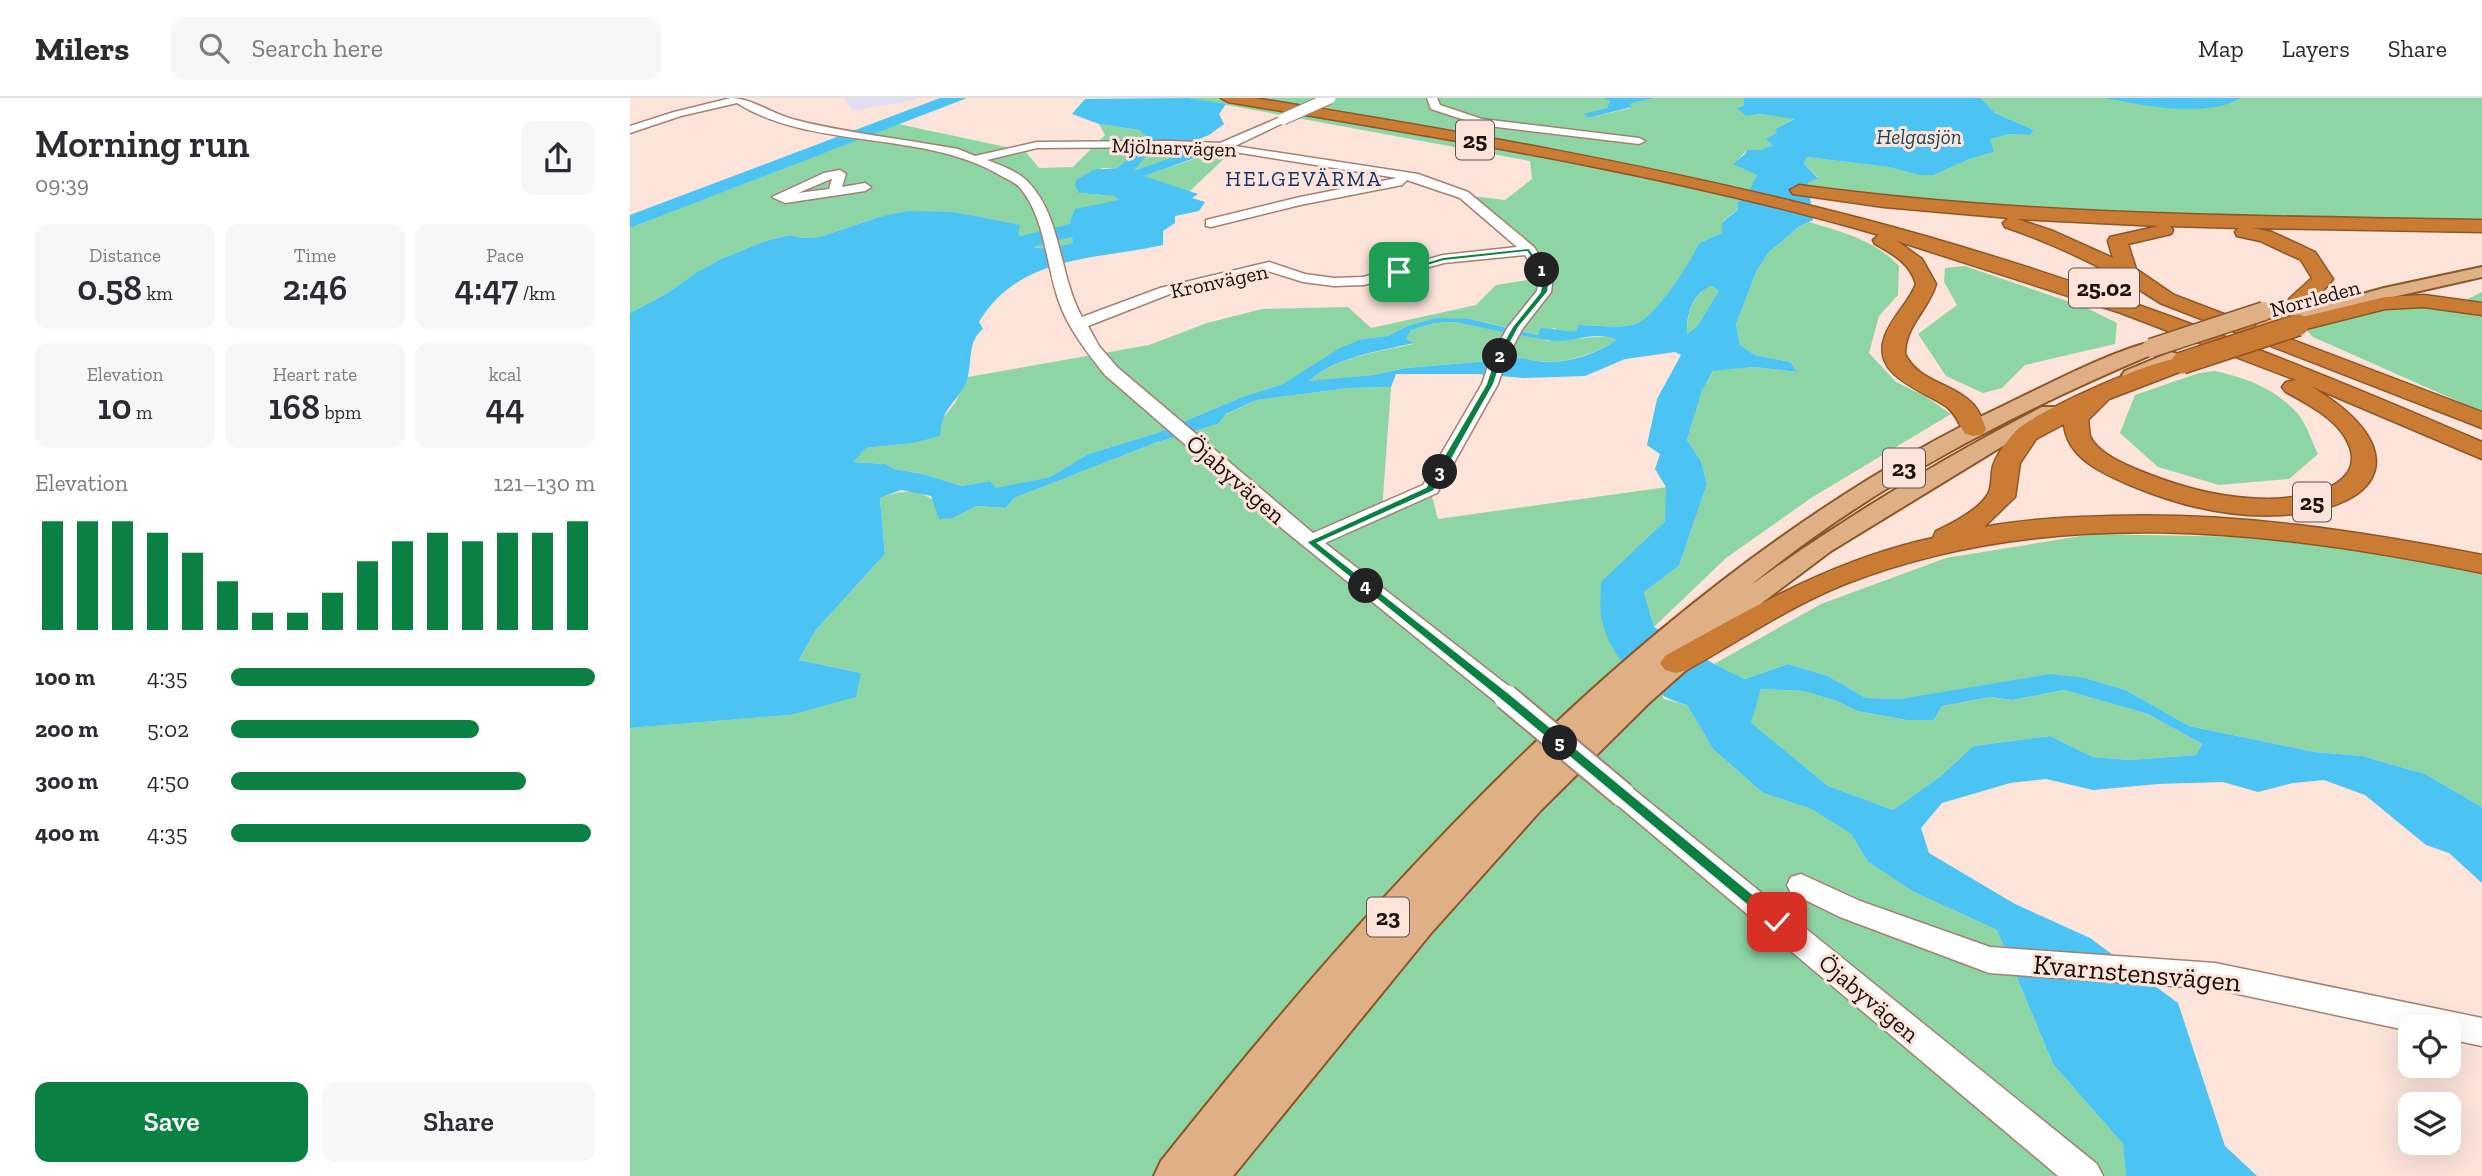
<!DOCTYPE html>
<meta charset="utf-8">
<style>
:root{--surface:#fff;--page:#f7f7f7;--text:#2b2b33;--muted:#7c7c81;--line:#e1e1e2;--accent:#0b8043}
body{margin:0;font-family:"Zilla Slab",serif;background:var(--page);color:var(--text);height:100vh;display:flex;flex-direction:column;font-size:26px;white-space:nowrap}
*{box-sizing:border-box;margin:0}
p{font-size:23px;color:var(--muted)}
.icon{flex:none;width:38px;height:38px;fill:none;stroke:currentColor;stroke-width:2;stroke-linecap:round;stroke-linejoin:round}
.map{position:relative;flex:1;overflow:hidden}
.sheet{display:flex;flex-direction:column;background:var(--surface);width:630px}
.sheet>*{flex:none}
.tools{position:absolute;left:1768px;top:917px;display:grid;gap:14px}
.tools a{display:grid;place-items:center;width:63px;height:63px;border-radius:14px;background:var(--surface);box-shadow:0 7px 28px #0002;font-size:35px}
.pin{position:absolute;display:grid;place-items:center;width:60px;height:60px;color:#fff;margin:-30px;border-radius:14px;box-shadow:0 4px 10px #0006}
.km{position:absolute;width:35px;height:35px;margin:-18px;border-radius:50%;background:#222;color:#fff;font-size:19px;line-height:35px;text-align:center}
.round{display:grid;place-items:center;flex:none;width:74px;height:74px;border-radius:14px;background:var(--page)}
.head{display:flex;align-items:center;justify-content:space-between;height:119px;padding:0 35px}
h1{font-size:38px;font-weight:600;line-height:52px}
.stats{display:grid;grid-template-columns:repeat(3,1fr);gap:10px;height:119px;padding:7px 35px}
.stats div{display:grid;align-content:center;border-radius:14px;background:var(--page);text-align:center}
.stats b{font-size:35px;font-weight:600}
.stats small{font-size:19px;font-weight:400}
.stats p{font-size:19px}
.chart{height:196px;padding:14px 35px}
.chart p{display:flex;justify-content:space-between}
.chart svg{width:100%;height:126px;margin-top:7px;stroke:var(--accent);stroke-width:6}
.cta{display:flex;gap:14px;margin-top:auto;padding:14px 35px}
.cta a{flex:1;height:80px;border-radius:14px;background:var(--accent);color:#fff;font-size:28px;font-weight:600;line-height:80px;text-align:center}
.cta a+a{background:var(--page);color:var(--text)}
ul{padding:0 35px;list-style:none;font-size:23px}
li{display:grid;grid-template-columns:112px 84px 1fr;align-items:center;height:52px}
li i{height:18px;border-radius:9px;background:var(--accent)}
header{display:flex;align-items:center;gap:42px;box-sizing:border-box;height:98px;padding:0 35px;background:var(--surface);border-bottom:2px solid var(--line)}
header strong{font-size:33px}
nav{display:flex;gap:38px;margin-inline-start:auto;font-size:24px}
.search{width:490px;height:63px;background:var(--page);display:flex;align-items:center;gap:18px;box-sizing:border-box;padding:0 24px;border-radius:14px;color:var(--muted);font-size:26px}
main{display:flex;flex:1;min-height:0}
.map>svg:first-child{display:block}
</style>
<header>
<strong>Milers</strong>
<div class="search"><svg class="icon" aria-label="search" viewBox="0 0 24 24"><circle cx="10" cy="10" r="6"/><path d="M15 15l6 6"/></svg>Search here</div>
<nav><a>Map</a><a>Layers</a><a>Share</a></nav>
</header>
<main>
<section class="sheet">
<div class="head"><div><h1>Morning run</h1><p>09:39</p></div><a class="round"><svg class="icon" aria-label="share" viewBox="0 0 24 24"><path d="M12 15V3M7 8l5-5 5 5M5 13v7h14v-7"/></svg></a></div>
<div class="stats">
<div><p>Distance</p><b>0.58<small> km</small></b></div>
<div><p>Time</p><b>2:46</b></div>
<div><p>Pace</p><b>4:47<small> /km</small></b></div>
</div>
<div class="stats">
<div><p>Elevation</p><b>10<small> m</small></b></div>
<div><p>Heart rate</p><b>168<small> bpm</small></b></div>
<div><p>kcal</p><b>44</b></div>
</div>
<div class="chart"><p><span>Elevation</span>121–130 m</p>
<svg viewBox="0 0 160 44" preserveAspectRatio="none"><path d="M5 44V6M15 44V6M25 44V6M35 44V10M45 44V17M55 44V27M65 44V38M75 44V38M85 44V31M95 44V20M105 44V13M115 44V10M125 44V13M135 44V10M145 44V10M155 44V6"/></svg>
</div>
<ul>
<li><b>100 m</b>4:35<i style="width:100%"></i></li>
<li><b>200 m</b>5:02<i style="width:68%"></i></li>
<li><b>300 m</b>4:50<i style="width:81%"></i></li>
<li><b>400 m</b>4:35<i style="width:99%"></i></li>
</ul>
<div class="cta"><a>Save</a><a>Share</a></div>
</section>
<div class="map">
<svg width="1852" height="1078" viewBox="0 0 1852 1078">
<rect width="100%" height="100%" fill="#fce4db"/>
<polygon fill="#e1ddf2" points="214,0 287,0 287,1 223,13"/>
<g fill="#8ed5a6">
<path d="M559,0h413l9,3 -4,7 -19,10 43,-10 -4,-4 28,-6h89v7l-6,2 8,9 14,-2 37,4 -22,11 3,4 -5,12 -12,5h-14l-13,14 24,11 -13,24 -8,3 1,7 -14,11 -2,13 -23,10c-9,21 -43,74 -64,81 -15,5 -39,1 -55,1l-4,6 -15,1 -7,-4 -15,7 -69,-16 -63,7 -19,10 -26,3 -79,45 -41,13 -85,36 -69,21 -38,23 -54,12 -6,-8 -28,5 -39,-12 -29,-5 -8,-5 -35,-2 15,-14 47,-5 30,-25 12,-15 13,-26 181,-32 58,-22 55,-14 86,-2 23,21 105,-23 20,-20 50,-8 -17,-27 -65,-55 41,5 27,-21 -2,-18z"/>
<path d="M1351,0c41,0 83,0 123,0 39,4 102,18 138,0h240v122l-368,-8 -133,-5 -172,-20 -1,-4 10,-6 -14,-13 3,-7 81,10 31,8h15l36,-16 24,-7 -5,-13 21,-5 20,1 4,-5 -39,-17z"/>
<path d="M268,26l127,27 14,17 34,-1 32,-32 -6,-11 40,6 12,10 -34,28h-15l-23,25 35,3 6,4 -45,10 -5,11 4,22c-20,5 -44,12 -57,-9l2,-8 -65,-14 -75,5 -59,20 -18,1 -12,-3 -25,6 -44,18 -24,13 -31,22 -36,19v-85z"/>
<polygon points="529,43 554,43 550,57 503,74"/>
<polygon points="567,52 600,55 559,94 513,78 564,61"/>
<path d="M1179,124c33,10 66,18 90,44l-1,29 -19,21 -10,37 27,29 29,14 26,18 -140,84 -85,60 -72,69 -10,-35 35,-26 28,-82 -6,-23 -14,-21 15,-49 12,-21 40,-3 42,5 -6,-10 -35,-7 -15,-10 -4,-21 21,-54 12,-18 31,-26z"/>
<polygon points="1335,168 1457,210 1487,225 1485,246 1395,267 1372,290 1353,295 1316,278 1288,236 1327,207 1314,184 1315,170"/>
<path d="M1082,188l8,5 -22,34 -11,11c-1,-20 5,-43 25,-50z"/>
<polygon points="1852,194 1852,314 1683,239 1674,230 1725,216 1836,202"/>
<path d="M825,224l79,14 14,5 60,-5 10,4c-30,17 -62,28 -96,18l-116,10 -33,7 -65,7c28,-25 69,-30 105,-38l-7,-5 5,-9 24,-7z"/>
<path d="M1585,273c32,7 61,18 83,43 9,11 14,28 20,40l-29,25 -70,6 -61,-18 -38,-34 15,-38 64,-22z"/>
<path d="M761,289l-9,123 48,-21 8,30 229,-32 -2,34 -63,61 62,117 23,6 26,44 50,44 48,16 40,25 17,28 46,30 83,38 56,134 70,80 3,32h-1496v-448l160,-13 71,-42 -62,-13 16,-29 70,-77 -5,-56c35,-13 49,-5 74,20l22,-12 30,2 8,-10 141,-55 63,-19 7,-9 32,-15 92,-12z"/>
<polygon points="1463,436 1618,439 1771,458 1852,477 1852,709 1795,676 1732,658 1685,654 1559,628 1496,592 1455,580 1270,601 1236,600 1198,578 1158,566 1115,581 1084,566 1191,506 1316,460"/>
<polygon points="1131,591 1173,593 1207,603 1227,613 1276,622 1304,622 1312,608 1361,599 1382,602 1434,592 1518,616 1572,646 1566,657 1500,662 1463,659 1420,638 1343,648 1312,677 1263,712 1198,688 1120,625"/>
</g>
<g fill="#4bc4f3" fill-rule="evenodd">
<polygon points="310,0 337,0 0,130 0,117"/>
<path d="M559,0l37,6 -7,10 5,10 -15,11 -17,7 5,8 -2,8 -51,18 54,18 -6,4 13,4 -6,9 -24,5v7l-12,8v14c-67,15 -143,9 -184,77l4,7c-15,12 -11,29 -15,47 -3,17 -20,28 -25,43 -2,5 -2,12 -3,17l-27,7 -47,5 -13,14 33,2 8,5 29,5 39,12 28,-5 6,7 54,-11 38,-23 69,-21 85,-36 41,-13 57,-36 22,-9 26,-3 19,-10 30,-8 33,1 68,16 3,-7c12,0 22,4 35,3l3,-6c17,0 40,4 56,-1 21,-7 55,-61 64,-81l23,-10c-3,-14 8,-15 16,-24l-1,-7 8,-3 12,-24 -24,-11 12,-10 2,-4h14l12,-5 -7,-6 11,-6 -2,-4 20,-10 -35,-5 -14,2 -9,-8 7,-3v-7h237l14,15 39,17 -4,5 -20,-1 -20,5 4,13 -24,7 -36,16h-15l-31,-8 -81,-10 -3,7 14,14 -10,5 5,37 -13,6 -31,26 -12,18 -21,54 4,21 15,10 35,7 7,10 -43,-5 -41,4 -11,20 -15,49 14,21 6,23 -28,82 -35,26 10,35 60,37 31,15 43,-15 40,12 38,22 34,1 150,-25 35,4 41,12 63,36 126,26 47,4 63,18 57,33v76l-33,-30 -23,-8 -61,-50 -41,-15 -31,3 -35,9 -35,-10 -65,2 -65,6 -47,-11 -36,4 -68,20 -21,25 8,25 86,51 75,34 88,65 47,143 32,30h-131l-3,-32 -70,-80 -56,-134 -83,-38 -46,-30 -17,-28 -40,-25 -48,-16 -50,-44 -26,-44c-40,-11 -75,-43 -85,-84 -3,-12 -1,-27 -1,-39l64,-61 1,-34 -11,-18 5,-15 -13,-9 10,-46 24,-44 -6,-3 -50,7 -40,17 -62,2 -45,-4h-82l-5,13 -42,1 -92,12 -31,14 -8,10 -63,19 -141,55 -8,10 -30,-2 -22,12 -15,1 -8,-23 -30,-6 -21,8 5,56 -70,77 -16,29 62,13 -5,24 -66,18 -160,13v-415l36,-19 31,-22 24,-13 44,-18 25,-6 12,3 18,-1 59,-20 29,-6 46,1 66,13 -2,9c12,21 35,14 55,9l-3,-22 5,-12 44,-9 -5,-4 -35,-3 -4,-7 1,-6 17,-10 24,-2 33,-28 -11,-10 -40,-6 -27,-10 13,-15zM529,43h25l-7,10 2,4 -45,16zM1082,188l7,5 -21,34 -11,10c-1,-20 5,-42 25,-49zM825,224c30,6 61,13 92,18 23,5 48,-11 70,0 -28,18 -62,28 -94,18l-117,10 -33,7 -64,6c27,-24 70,-30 105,-38l-8,-4 5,-9 24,-7zM1131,591l42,2 34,10 20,10 49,9h28l8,-14 49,-9 21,3 52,-10 84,24 54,30 -6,11 -66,5 -37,-3 -43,-21 -77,10 -31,29 -49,35 -65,-24 -77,-63z"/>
<polygon points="972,0 1025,0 999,6 1002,9 958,20 954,16 977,10 980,3"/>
<path d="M1473,0h139c-41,21 -96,7 -139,0z"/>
</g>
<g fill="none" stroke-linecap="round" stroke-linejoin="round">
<polygon fill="#4bc4f3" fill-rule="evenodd" points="487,110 494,112 498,116 493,126 343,164 335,162 332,157 335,152 476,117 480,112"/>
<defs>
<g id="minor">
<path d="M101,0c19,0 41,15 61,21 53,14 111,20 166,30l17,7 62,-14 133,-1 50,2 63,-27 4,1v4l-52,25 183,28 50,18 66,55 19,30 -2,15 -28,36 -16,29 -9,27 -61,109 -112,50 190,148 3,6 -3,6 -9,2 -9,-2 -213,-173 -179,-155c-19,-24 -38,-48 -47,-76 -12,-35 -13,-81 -37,-110 -5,-7 -15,-10 -23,-15 -76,-44 -187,-24 -261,-71l-56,13 -51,17v-7l44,-14zM540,49l52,3 175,28 -97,19 -94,23v6l5,1 89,-22 102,-20 5,-5 53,18 57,49 -74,8 -80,22 -29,1 -29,-4 -36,-12 -109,26 -78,29c-23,-41 -20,-99 -53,-134 -9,-11 -29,-18 -42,-23l50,-12zM895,157l14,22 -2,14 -29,36 -17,30 -9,27 -59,101 -110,48 -196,-166 -18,-21 -11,-20 82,-32 98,-23 35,11 31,4 30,-1 80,-22z"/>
<polygon points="797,0 807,0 810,7 852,21 1009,40 1015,43 1009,46 850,27 801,11"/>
<path d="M210,72l6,4 -4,13 23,-4 6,4 -6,4 -80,12 -13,-6 52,-24zM202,81l-3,10 -31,4 33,-14z"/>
<polygon points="993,687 1002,690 1467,1066 1473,1078 1428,1078 984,704 980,697 984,690"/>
<polygon points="1171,776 1230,803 1360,849 1585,865 1852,920 1852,948 1818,941 1818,929 1780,929 1780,933 1585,891 1359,875 1210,819 1161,795 1157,787 1161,779"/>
</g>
<g id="major">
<polygon points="1852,169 1852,179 1763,199 1635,235 1625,229 1628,225 1754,190"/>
<path d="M1521,244l7,2 3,4 -3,4c-145,61 -285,133 -407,233 92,-66 190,-126 291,-178h16l3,5 -3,5 -52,27 -175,107 -68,51 -113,100 -109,108 -110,123 -198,243h-79l7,-15c227,-285 511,-600 846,-757 42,-20 100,-51 144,-62z"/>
<polygon points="1541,254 1548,256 1551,260 1548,264 1502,283 1495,281 1492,277 1495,273"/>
</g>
<g id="highway">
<path d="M591,0h33c204,33 406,68 605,120 214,56 420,136 623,224v17l-172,-73c99,57 84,122 -29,129 -51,3 -104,-10 -151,-30 -28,-12 -63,-27 -66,-61l-28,15 -16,24 -5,34 -31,30c41,-8 85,-10 127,-11 126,-4 248,15 371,39v18c-210,-43 -432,-69 -637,11 -55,22 -106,57 -158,86l-11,3 -11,-3 -5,-7 5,-7c86,-48 170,-97 268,-118l3,-7c15,-7 43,-21 52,-37 5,-8 2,-22 6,-31 4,-10 17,-28 25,-35 22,-18 146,-76 171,-70l3,5 -3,5 -81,31 -21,21c1,5 1,12 2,16 8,19 41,31 58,38 38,15 79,25 120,25 33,0 107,-12 77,-62 -12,-20 -39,-34 -59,-45l-4,-5 4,-5 10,-2 -175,-67 -224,-72 25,18 14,25c-8,27 -31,41 -31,70 13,28 48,29 68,50 6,7 10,16 13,25l-3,5 -9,2 -9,-2c-6,-9 -8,-19 -18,-27 -24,-17 -77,-31 -62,-71 7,-20 24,-33 31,-52 -6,-21 -23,-30 -41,-40l-2,-4 6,-5c-213,-62 -433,-96 -651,-133z"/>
<path d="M1169,87c227,31 454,31 683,35v12l-230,-4 20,4 43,20 18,27c-9,12 -25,28 -41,24l-3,-4 23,-21 -11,-18 -41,-19 -23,-5 -2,-4 4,-4 -69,-2 3,4 -2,4 -43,10 8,25 38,26 308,117v16l-322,-125c-48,-32 -100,-57 -155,-76l-2,-4 6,-5 -125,-11 -91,-13 -3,-4zM1387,121l142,7 -49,11 -2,4 5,17 -60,-27z"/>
<polygon points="1794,197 1852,205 1852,217 1794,209 1755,211 1668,233 1660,232 1657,227 1660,222 1755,199"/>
</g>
</defs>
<use href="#minor" stroke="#a48073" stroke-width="3"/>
<use href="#major" stroke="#8e5627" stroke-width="4"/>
<use href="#highway" stroke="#8e5627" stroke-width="3"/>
<use href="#minor" fill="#fff" fill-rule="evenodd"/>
<use href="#major" fill="#dfb086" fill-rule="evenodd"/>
<use href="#highway" fill="#ca7c35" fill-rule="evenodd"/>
<defs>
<polyline id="minor-bridge-far1" points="653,21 700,0"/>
<polyline id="minor-bridge" points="876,599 993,697"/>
<polyline id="major-bridge" points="1521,250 1634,213"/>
<polyline id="highway-bridge" points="1552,265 1668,227"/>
</defs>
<use href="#minor-bridge-far1" stroke="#a48073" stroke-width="13" stroke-linecap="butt"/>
<use href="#minor-bridge" stroke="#a48073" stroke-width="28" stroke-linecap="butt"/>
<use href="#major-bridge" stroke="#8e5627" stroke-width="21" stroke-linecap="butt"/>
<use href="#highway-bridge" stroke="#8e5627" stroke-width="24" stroke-linecap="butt"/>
<use href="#minor-bridge-far1" stroke="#fff" stroke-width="11"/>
<use href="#minor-bridge" stroke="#fff" stroke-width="24"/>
<use href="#major-bridge" stroke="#dfb086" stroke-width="18"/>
<use href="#highway-bridge" stroke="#ca7c35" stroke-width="21"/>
</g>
<polygon fill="#0b8043" stroke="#fff" stroke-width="2" points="899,150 920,179 918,194 889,229 873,259 864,286 804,393 688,445 880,596 1152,820 1154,824 1152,828 1142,828 871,602 676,444 796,389 856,286 865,259 882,229 910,194 913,179 897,154 814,163 769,176 767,173 813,159"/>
<g text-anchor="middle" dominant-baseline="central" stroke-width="6" stroke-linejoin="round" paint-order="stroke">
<g font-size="21" font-style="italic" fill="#16495c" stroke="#fce4db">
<text x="1289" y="38">Helgasjön</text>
</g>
<g font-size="21" fill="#1e100c" stroke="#fce4db">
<text transform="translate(544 49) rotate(2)">Mjölnarvägen</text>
<text transform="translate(589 183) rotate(-12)">Kronvägen</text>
<text transform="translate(1685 200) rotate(-15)">Norrleden</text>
</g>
<g font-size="21" letter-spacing="2" fill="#143368" stroke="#fce4db">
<text x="674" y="80">HELGEVÄRMA</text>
</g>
<g fill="#fce4db" stroke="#61504a" stroke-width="2">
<rect x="826" y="22.5" width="38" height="39" rx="5"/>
<rect x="1439" y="170.5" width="70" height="39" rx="5"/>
<rect x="1253" y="350.5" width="42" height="39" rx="5"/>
<rect x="1663" y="384.5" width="38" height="39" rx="5"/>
<rect x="737" y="799.5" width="42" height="39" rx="5"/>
</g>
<g font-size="23" font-weight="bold" fill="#1e100c">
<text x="845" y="42">25</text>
<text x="1474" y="190">25.02</text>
<text x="1274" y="370">23</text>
<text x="1682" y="404">25</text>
<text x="758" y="819">23</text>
</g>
<g font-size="24" fill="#1e100c" stroke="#fce4db">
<text transform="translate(606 381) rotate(41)">Öjabyvägen</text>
<text transform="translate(1239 900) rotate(40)">Öjabyvägen</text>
</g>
<g font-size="28" fill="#1e100c" stroke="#fce4db">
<text transform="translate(1507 875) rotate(5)">Kvarnstensvägen</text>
</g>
</g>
</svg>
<div class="tools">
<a><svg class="icon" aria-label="locate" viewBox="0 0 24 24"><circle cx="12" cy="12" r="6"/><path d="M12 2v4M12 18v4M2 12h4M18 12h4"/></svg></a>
<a><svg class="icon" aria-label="layers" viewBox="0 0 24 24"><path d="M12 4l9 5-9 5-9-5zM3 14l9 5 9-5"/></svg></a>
</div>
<div class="pin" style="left:769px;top:174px;background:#1e9e55"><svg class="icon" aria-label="arrive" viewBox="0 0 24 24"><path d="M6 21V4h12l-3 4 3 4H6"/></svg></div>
<div class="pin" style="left:1147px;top:824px;background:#d93025"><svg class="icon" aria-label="check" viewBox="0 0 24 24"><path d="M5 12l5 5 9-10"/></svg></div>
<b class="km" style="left:912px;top:172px">1</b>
<b class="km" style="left:870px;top:258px">2</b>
<b class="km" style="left:810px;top:374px">3</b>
<b class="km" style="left:736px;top:488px">4</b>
<b class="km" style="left:930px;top:645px">5</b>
</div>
</main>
